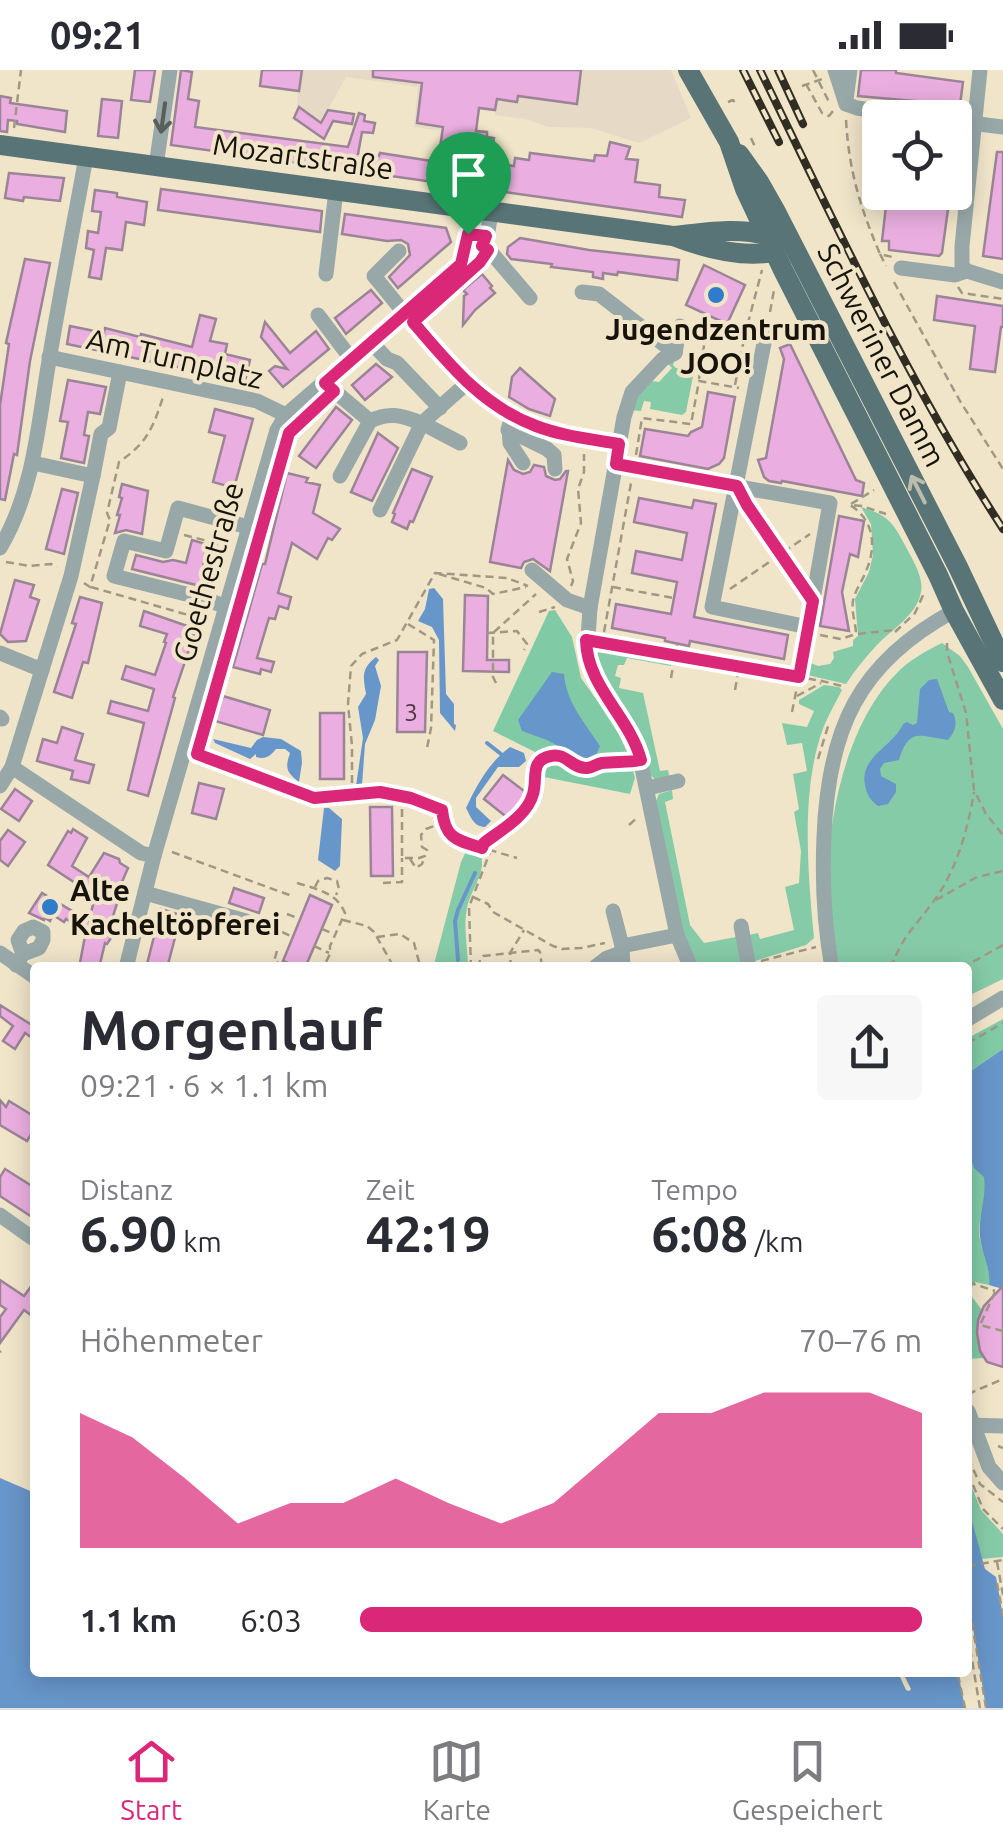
<!DOCTYPE html>
<html lang="de">
<meta charset="utf-8">
<style>
:root{--surface:#fff;--page:#f7f7f7;--text:#2b2b33;--muted:#7c7c81;--line:#e1e1e2;--accent:#db2777}
body{margin:0;font-family:Ubuntu,sans-serif;background:var(--page);color:var(--text);height:100vh;display:flex;flex-direction:column;font-size:38px;white-space:nowrap}
*{box-sizing:border-box;margin:0}
p{font-size:32px;color:var(--muted)}
.icon{flex:none;width:55px;height:55px;fill:none;stroke:currentColor;stroke-width:2;stroke-linecap:round;stroke-linejoin:round}
.map{position:relative;flex:1;overflow:hidden}
.details{position:absolute;left:30px;top:892px;width:942px;height:715px;display:flex;flex-direction:column;background:var(--surface);border-radius:10px;box-shadow:0 5px 25px #0003}
.details>*{flex:none}
.buttons{position:absolute;left:862px;top:30px;display:grid;gap:20px}
.buttons a{display:grid;place-items:center;width:110px;height:110px;border-radius:10px;background:var(--surface);box-shadow:0 5px 25px #0003;font-size:50px}
.pin{position:absolute;display:grid;place-items:center;width:85px;height:85px;color:#fff;margin:-102px -42px;border-radius:50% 50% 50% 0;rotate:-45deg;box-shadow:0 0 10px #0007}
.pin .icon{rotate:45deg}
.round{display:grid;place-items:center;flex:none;width:105px;height:105px;border-radius:10px;background:var(--page)}
.summary{display:flex;align-items:center;justify-content:space-between;height:170px;padding:0 50px}
h1{font-size:55px;font-weight:700;line-height:75px}
.metrics{display:grid;grid-template-columns:repeat(3,1fr);gap:15px;height:170px;padding:10px 50px}
.metrics div{display:grid;align-content:center}
.metrics b{font-size:50px;font-weight:700}
.metrics small{font-size:28px;font-weight:400}
.metrics p{font-size:28px}
.chart{height:280px;padding:20px 50px}
.chart p{display:flex;justify-content:space-between}
.chart svg{width:100%;height:180px;margin-top:10px;fill:var(--accent);opacity:.7}
ul{padding:0 50px;list-style:none;font-size:32px}
li{display:grid;grid-template-columns:160px 120px 1fr;align-items:center;height:75px}
li i{height:25px;border-radius:12px;background:var(--accent)}
.status{display:flex;justify-content:space-between;align-items:center;height:70px;padding:0 50px;background:var(--surface);direction:ltr}
.status svg{height:28px;fill:currentColor}
.dock{display:flex;justify-content:space-around;align-items:center;height:140px;border-top:2px solid var(--line);background:var(--surface);font-size:28px;color:var(--muted)}
.dock a{display:grid;justify-items:center;gap:5px}
.dock .active{color:var(--accent)}
.map>svg:first-child{display:block}
</style>
<div class="status"><b>09:21</b><svg viewBox="0 0 49 12"><path d="M0 12V9h3v3zM5 12V6h3v6zM10 12V3h3v9zM15 12V0h3v12zM26 1h20v11H26zM47 4h2v5h-2z"/></svg></div>
<div class="map">
<svg width="1003" height="1638" viewBox="0 0 1003 1638">
<rect width="100%" height="100%" fill="#f0e5c9"/>
<polygon fill="#e6dac6" points="262,0 671,0 691,48 639,73 591,58 549,57 525,49 495,45 495,40 469,36 465,64 414,57 418,17 346,7 321,52 297,35 298,21 260,16"/>
<g fill="#86cba7">
<polygon points="675,288 673,295 676,298 694,301 686,342 682,345 650,339 651,332 644,331 641,341 630,340 632,331 651,311 659,312 672,298 668,294"/>
<path d="M861,437c28,9 31,14 45,40 6,12 18,30 15,45 -4,23 -30,38 -45,54 -11,12 -21,24 -30,38l-43,-10 3,-13 12,5 12,-2 4,-6 -1,-6 20,-6v-6l5,-4 -3,-37 14,-27 4,-17 -2,-31z"/>
<path d="M942,573l18,13 8,11 35,62v250l-35,17v-28h-128c-6,-28 -10,-57 -11,-85 -3,-66 20,-163 68,-210 12,-13 29,-22 45,-30z"/>
<polygon points="610,576 673,587 671,596 627,588 624,595 618,595 615,606 621,608 619,618 643,623 660,701 668,700 670,709 656,711 651,705 609,620 594,582 600,577"/>
<path d="M824,615l15,2 3,3c-6,12 -13,24 -18,36 -24,62 -16,147 -10,212l-8,7 -51,16 -6,-26 9,-2 2,6 34,-9 -9,-43 14,-4 2,-32 -7,-39 5,-3 -6,-35 14,-3 -5,-28 -15,2 -5,-22 25,4 7,-16 -15,-7v-4z"/>
<polygon points="672,720 673,729 665,732 690,855 704,873 736,867 742,893 739,896 699,897 685,869 656,731 659,724"/>
<path d="M468,777l12,5c8,20 -9,36 -13,56 -4,18 1,41 1,59l-35,1 28,-106z"/>
<polygon points="968,1408 981,1440 1003,1464 1003,1487 981,1489 968,1436"/>
</g>
<g fill="#80cba5">
<polygon points="555,540 572,567 581,608 614,654 629,686 635,708 630,724 544,707 545,687 493,661 549,541"/>
<polygon points="1003,949 1003,979 968,1003 968,968"/>
<path d="M968,1079c2,12 11,17 16,27 7,17 -5,38 -5,55 0,19 13,35 10,54l-14,-3 -6,11 13,17 -5,23 7,25 -16,1z"/>
</g>
<g fill="#6796ca">
<polygon points="434,518 443,529 446,624 454,634 454,654 456,655 455,661 440,643 439,570 432,557 418,551 425,539 429,519"/>
<path d="M376,587l3,3 -4,6 6,20 -6,34 -10,24 -3,41 -6,1 7,-48 -5,-31 8,-13c-3,-18 -5,-25 10,-37z"/>
<path d="M552,602l12,2c2,28 21,49 36,72l-6,13 -15,16 -5,-5 5,-13 -32,-17 -25,-9 -4,-11z"/>
<path d="M937,609l12,33 4,1c5,10 2,19 -5,27 -28,-4 -39,-13 -49,20l-15,3 -4,6 1,7 15,8v8l-8,12 -10,2c-8,-6 -11,-11 -13,-21 -6,-28 28,-38 38,-61l4,-2 6,3 4,-2 3,-34 9,-9z"/>
<path d="M263,667l18,2 20,12 1,12 -3,19c-13,-10 -14,-14 -9,-29l-5,-4h-9c-6,7 -10,11 -20,8v-3l-6,5 -35,-16 -2,-4 38,9 6,-8z"/>
<path d="M510,677l14,6 2,8 -7,6h-21l-22,31v9l15,14 -6,6c-12,-1 -14,-10 -19,-19 12,-25 22,-44 44,-61z"/>
<polygon points="324,738 329,738 342,749 340,796 335,801 318,790"/>
<path d="M1003,979v240l-14,-4c2,-18 -8,-32 -9,-49 -2,-20 7,-39 4,-59l-10,-9 -6,-19v-76z"/>
<polygon points="0,1408 35,1423 35,1602 892,1602 900,1607 906,1620 909,1621 911,1619 903,1603 958,1602 965,1638 0,1638"/>
<polygon points="968,1436 985,1499 996,1507 1003,1546 1003,1638 986,1638 968,1527"/>
</g>
<g fill="none" stroke-linecap="round" stroke-linejoin="round">
<g stroke="#6796ca" stroke-width="4">
<polyline points="487,673 501,684"/>
<polyline points="458,890 455,851 458,840 475,803"/>
</g>
</g>
<g fill="#eaafe0" stroke="#9b8496" stroke-width="2.5">
<polygon points="135,0 155,0 150,32 131,30"/>
<polygon points="181,0 192,2 188,29 199,31 195,57 348,77 359,43 365,45 364,51 375,53 373,63 362,62 358,84 379,86 380,83 438,92 443,57 417,53 422,13 373,7 373,0 581,0 577,34 518,26 517,32 497,29 495,40 479,38 476,61 487,62 487,67 494,68 491,93 514,96 515,88 529,90 530,83 594,91 595,85 607,86 610,72 630,77 626,89 638,90 635,112 660,115 659,127 685,130 682,147 171,75"/>
<polygon points="262,0 302,0 299,21 260,16"/>
<polygon points="861,0 896,0 896,3 963,12 960,35 858,26"/>
<polygon points="0,26 11,28 10,33 67,41 65,62 17,54 17,51 8,50 7,62 0,61"/>
<polygon points="102,29 122,31 118,68 98,66"/>
<polygon points="299,37 321,53 328,40 354,44 352,54 333,51 324,69 294,48"/>
<polygon points="997,82 1003,82 1003,189 983,186"/>
<polygon points="9,103 64,108 60,131 24,127 23,131 5,128"/>
<polygon points="161,119 322,141 320,162 158,140"/>
<polygon points="95,120 117,123 117,127 147,132 144,155 126,152 122,180 106,178 101,209 89,207 94,180 86,178 88,161 98,163 101,142 92,141"/>
<polygon points="883,122 902,122 901,125 949,132 942,183 939,186 889,180 889,171 882,171 886,136 882,135"/>
<polygon points="345,144 446,158 451,172 398,218 389,207 410,185 408,174 401,170 387,171 342,164"/>
<polygon points="520,168 589,180 679,190 677,210 618,202 617,205 603,203 603,209 593,207 593,202 551,197 552,194 511,189 507,184 508,177"/>
<polygon points="25,189 50,193 30,291 17,385 14,384 5,430 0,429 0,335 9,274 6,273"/>
<polygon points="704,195 745,215 727,254 686,235"/>
<polygon points="482,204 492,216 490,218 495,223 475,240 463,255 464,226 467,224 463,220"/>
<polygon points="371,220 382,233 346,264 335,248"/>
<polygon points="937,226 1003,236 1003,257 1001,257 995,302 970,299 975,256 934,250"/>
<polygon points="200,245 216,249 210,271 227,274 225,284 250,290 245,311 67,274 70,256 104,263 105,258 140,267 141,264 192,277"/>
<polygon points="265,252 290,283 316,261 329,279 283,317 269,301 275,296 287,299 261,267"/>
<polygon points="790,274 856,410 864,413 862,426 782,411 781,413 769,411 764,407 758,390 766,388 784,289 780,278"/>
<polygon points="376,294 392,307 365,330 352,315"/>
<polygon points="520,298 555,329 550,346 529,339 509,327 512,307"/>
<polygon points="68,310 106,317 100,344 88,342 84,365 89,366 84,393 61,388 68,352 60,351"/>
<polygon points="708,322 735,327 724,388 719,394 708,399 640,386 645,359 688,366 691,362 702,357"/>
<polygon points="336,337 352,350 316,398 299,386"/>
<polygon points="215,339 253,349 234,418 213,412 225,366 209,362"/>
<polygon points="378,363 398,378 372,431 351,422"/>
<polygon points="508,390 514,400 523,404 530,402 534,395 544,397 546,406 555,410 560,409 566,401 568,401 550,501 533,489 524,492 521,498 490,492"/>
<polygon points="412,399 432,407 413,452 410,451 407,459 392,452 395,444 393,443"/>
<polygon points="287,403 308,408 306,412 320,415 313,443 340,459 332,470 328,468 317,489 292,473 278,523 291,527 288,539 279,536 275,549 269,548 257,588 274,592 271,602 261,599 260,604 233,597 262,494 265,494"/>
<polygon points="122,414 148,421 142,464 126,460 115,463 120,445 117,445 122,428 119,427"/>
<polygon points="62,419 78,423 64,484 46,479"/>
<polygon points="639,428 692,438 694,430 716,434 694,547 788,565 784,589 690,571 689,576 665,571 665,568 612,558 616,534 671,544 677,512 632,503 636,481 682,490 687,463 634,452"/>
<polygon points="839,446 864,451 858,487 850,484 842,522 849,561 820,556"/>
<polygon points="192,470 209,475 202,500 212,503 208,518 132,499 136,485 163,492 173,490 186,493"/>
<polygon points="15,510 34,515 30,527 39,530 26,571 8,572 0,564"/>
<polygon points="465,525 488,526 487,590 509,590 509,602 463,601"/>
<polygon points="80,527 102,533 88,593 83,592 72,628 54,622 76,554 72,553"/>
<polygon points="144,541 196,559 173,627 175,628 148,726 128,720 144,653 108,643 111,631 148,641 154,619 122,609 126,596 155,605 166,573 164,572 167,564 140,556"/>
<polygon points="398,582 427,582 425,662 397,662"/>
<polygon points="223,626 270,640 263,665 215,651"/>
<rect x="320" y="643" width="24" height="66"/>
<polygon points="62,657 83,664 75,690 94,695 89,713 71,709 73,701 37,691 43,669 57,673"/>
<polygon points="503,705 528,724 509,749 484,729"/>
<polygon points="199,713 224,719 216,749 192,743"/>
<polygon points="15,719 32,731 19,751 1,739"/>
<polygon points="370,737 392,737 393,806 371,806"/>
<polygon points="73,759 87,768 72,796 89,807 104,783 119,789 120,793 128,798 118,821 121,821 107,865 111,868 107,874 105,873 99,898 79,898 86,861 66,849 64,852 53,845 50,851 45,848 44,850 29,843 42,823 89,851 95,826 48,795 68,761 71,763"/>
<polygon points="8,760 25,772 8,796 0,790 0,771"/>
<polygon points="234,818 264,828 259,843 229,833"/>
<polygon points="310,825 332,835 305,898 298,898 283,891"/>
<polygon points="161,839 181,845 167,898 146,898"/>
<polygon points="0,935 35,957 31,967 25,963 15,979 3,971 13,956 0,946"/>
<polygon points="0,1030 6,1037 9,1031 35,1047 35,1058 27,1071 0,1055"/>
<polygon points="5,1099 35,1118 35,1149 0,1126 0,1107"/>
<polygon points="0,1210 24,1226 35,1211 35,1248 24,1240 0,1273 0,1247 6,1239 0,1235"/>
<polygon points="1003,1216 1003,1297 987,1292 980,1281 977,1263 978,1250 984,1236"/>
</g>
<g fill="none" stroke-linecap="round" stroke-linejoin="round">
<g stroke="#a19883" stroke-width="2.5" stroke-dasharray="8 5" stroke-linecap="butt">
<polyline points="813,0 830,34"/>
<polyline points="806,14 822,43 829,46 833,41"/>
<polyline points="802,16 825,8"/>
<polyline points="728,32 733,30 735,33"/>
<path d="M846,50c3,51 14,87 34,134l12,3"/>
<polyline points="14,58 21,0"/>
<polyline points="751,68 755,77"/>
<polyline points="880,184 886,196"/>
<polyline points="894,212 960,331 1003,399"/>
<polyline points="958,217 962,223 1003,229"/>
<polyline points="770,242 774,220"/>
<polyline points="694,259 744,268 762,200"/>
<polyline points="699,309 706,262"/>
<polyline points="735,315 744,269"/>
<polyline points="636,385 642,348 691,354 699,311 739,318"/>
<polyline points="746,434 801,513"/>
<polyline points="851,434 874,420"/>
<polyline points="184,465 216,473"/>
<polyline points="6,492 30,496 51,494 57,497"/>
<polyline points="203,497 210,499 219,466"/>
<polyline points="439,504 486,518 493,524 526,517"/>
<path d="M84,513l6,4 20,-67 -3,-7 12,-51c28,-19 34,-34 44,-65"/>
<polyline points="571,516 573,511 567,489 581,453 578,419 584,402 584,384"/>
<polyline points="91,517 209,551"/>
<polyline points="613,517 674,528"/>
<polyline points="730,519 810,464"/>
<polyline points="539,542 555,537"/>
<polyline points="408,554 434,570 431,658 427,678"/>
<polyline points="604,562 631,413"/>
<polyline points="895,562 915,543 925,521"/>
<polyline points="487,563 517,561 527,574 524,580"/>
<polyline points="858,564 894,560"/>
<path d="M820,565l21,4 15,-5c0,-10 -5,-22 -3,-33 2,-11 9,-19 13,-30 11,-25 8,-51 -16,-66l12,1 24,8"/>
<polyline points="603,573 822,611 846,617"/>
<polyline points="947,573 947,582 966,643 974,720 986,744 1003,765"/>
<polyline points="671,608 677,574"/>
<polyline points="496,613 493,607 493,563 536,524"/>
<polyline points="735,620 739,597"/>
<polyline points="797,626 821,613"/>
<polyline points="792,642 801,597"/>
<polyline points="818,689 829,653"/>
<polyline points="352,713 352,676 348,634 351,596 362,584 397,570 435,503 507,508 528,516"/>
<polyline points="402,739 402,788 419,788 425,786 427,780 422,777 421,765 426,759 437,755"/>
<polyline points="629,755 638,747"/>
<polyline points="445,756 450,764 456,770 517,788"/>
<path d="M482,778l2,-5c16,-13 43,-27 49,-49 5,-16 -6,-33 18,-38 15,-4 21,13 35,12 5,0 10,-4 15,-5 8,-1 16,-1 24,-1"/>
<polyline points="172,782 292,826"/>
<polyline points="410,789 416,798 422,794 425,786"/>
<path d="M297,813c20,6 40,10 48,30l-15,33v8l-4,8 5,6"/>
<polyline points="383,813 402,812 402,788"/>
<polyline points="315,817 318,811 327,808 337,811 339,819 336,825"/>
<polyline points="473,827 488,834 493,842 553,876 562,879 581,878 605,873"/>
<polyline points="936,830 977,807 1003,801"/>
<polyline points="287,844 300,849"/>
<polyline points="343,850 367,856 374,862 391,892 389,898"/>
<polyline points="322,859 334,864"/>
<polyline points="282,862 293,867"/>
<polyline points="377,867 400,864 414,873 419,892 415,898"/>
<polyline points="314,876 329,883"/>
<polyline points="277,881 274,891 290,898"/>
<polyline points="761,891 816,877"/>
<polyline points="314,898 315,894 324,893"/>
<polyline points="471,898 469,837 490,782"/>
<polyline points="479,898 480,889 483,886 538,880 540,882 542,898"/>
<polyline points="511,898 510,883 524,860"/>
<path d="M891,898c11,-32 24,-41 42,-66 23,-30 35,-73 41,-110"/>
<polyline points="962,898 1003,875"/>
<polyline points="968,973 1003,953"/>
<polyline points="968,1212 995,1221"/>
<polyline points="995,1222 980,1255 1003,1261"/>
<polyline points="0,1282 1,1281"/>
<polyline points="968,1324 1003,1309"/>
<polyline points="998,1376 1003,1378"/>
<polyline points="968,1388 980,1414 1003,1432"/>
<polyline points="968,1403 983,1439 1003,1459"/>
<polyline points="997,1492 1003,1525"/>
<polyline points="968,1496 1003,1490"/>
<polyline points="997,1513 1003,1546"/>
<polyline points="968,1527 986,1638"/>
<polyline points="968,1566 980,1638"/>
<polyline points="903,1602 905,1603"/>
<polyline points="958,1605 965,1638"/>
</g>
<g stroke="#98a8a9" stroke-width="15">
<polyline points="835,0 846,34"/>
<polyline points="980,0 962,176 962,196 967,201 1003,212"/>
<polyline points="846,30 850,0"/>
<polyline points="846,34 857,38 926,48"/>
<polyline points="955,51 1003,57"/>
<polyline points="156,96 170,0"/>
<polyline points="482,176 489,180 530,228"/>
<path d="M399,181l-25,25c38,45 88,116 141,141 33,16 69,20 104,27"/>
<polyline points="461,194 466,179 473,140"/>
<polyline points="901,198 955,205 967,201"/>
<polyline points="326,204 336,121"/>
<polyline points="582,222 599,224 675,283 680,256"/>
<polyline points="318,245 352,290"/>
<polyline points="767,258 712,537 808,557"/>
<polyline points="372,273 387,289 397,293 440,338"/>
<polyline points="675,283 663,289 632,322 624,347 590,538 587,583 599,615 625,654 638,679 677,865 691,898"/>
<polyline points="49,287 257,331 286,345"/>
<polyline points="325,313 370,351"/>
<polyline points="509,356 510,373 523,393"/>
<polyline points="508,360 547,379 554,385 555,399"/>
<polyline points="33,393 93,406 101,364 109,358 120,302"/>
<polyline points="616,395 830,433 804,581"/>
<path d="M340,406l30,-55c20,-10 32,-5 52,2l44,-39"/>
<polyline points="380,440 422,353 460,373"/>
<path d="M0,478c35,-59 38,-126 50,-193 11,-66 24,-132 36,-198"/>
<polyline points="532,500 567,530 590,538"/>
<polyline points="226,537 206,529 114,506 124,471 166,481 178,438 248,457"/>
<polyline points="0,583 42,600"/>
<polyline points="0,647 2,649"/>
<polyline points="185,680 314,729 380,722 411,728 442,740"/>
<polyline points="12,697 141,783 154,786"/>
<polyline points="0,716 12,697 71,506 93,406"/>
<polyline points="648,718 678,711"/>
<polyline points="145,823 246,851"/>
<polyline points="613,841 622,876 623,898"/>
<polyline points="741,856 749,898"/>
<polyline points="622,876 677,865"/>
<polyline points="0,883 35,907"/>
<polyline points="16,895 23,884 18,870 24,861 33,857 43,862 43,870 39,878 23,884"/>
<polyline points="126,898 154,786 277,360 286,345 482,176 488,161 491,142"/>
<polyline points="594,898 607,888 621,883"/>
<path d="M832,898c-8,-44 -10,-87 -8,-131 4,-106 33,-174 130,-226"/>
<polyline points="968,949 1003,928"/>
<polyline points="0,1145 35,1170"/>
<polyline points="968,1341 989,1397 1003,1413"/>
<polyline points="968,1355 1003,1356"/>
</g>
<g stroke="#587476" stroke-width="20">
<polyline points="688,0 729,72 745,119 783,200 938,505 954,541 1003,630"/>
<path d="M0,75l673,91c31,12 68,22 101,16"/>
<polyline points="739,84 759,112 776,142 958,497 1003,592"/>
<path d="M675,166c31,-4 71,-10 100,2"/>
</g>
<defs>
<g id="rail">
<polyline points="743,0 779,72"/>
<path d="M760,0c76,155 149,314 243,459"/>
<polyline points="778,0 803,54"/>
</g>
</defs>
<use href="#rail" stroke="#322d22" stroke-width="8"/>
<use href="#rail" stroke="#f0e5c9" stroke-width="4" stroke-dasharray="11" stroke-linecap="butt"/>
</g>
<defs><path id="oneway-shaft" d="M-6 0H5M1.5-3L5.5 0L1.5 3" fill="none" stroke-width="1.6" stroke-linecap="round" stroke-linejoin="round" transform="scale(2.5)"/></defs>
<use stroke="#585e5a" href="#oneway-shaft" transform="translate(163 48) rotate(98)"/>
<use stroke="#bbbdac" href="#oneway-shaft" transform="translate(918 419) rotate(-117)"/>
<g fill="none" stroke-linecap="round" stroke-linejoin="round">
<defs>
<path id="route" d="M468,164l18,2 -4,10 6,4 -8,12 -67,60c36,42 69,84 123,104 26,10 55,13 83,18l-3,20 121,22 10,19 66,96 -14,76 -213,-37c1,47 43,76 55,120 -13,3 -26,1 -39,3 -6,1 -10,5 -15,5 -15,1 -21,-16 -36,-12 -22,4 -13,22 -18,38 -6,22 -32,36 -49,49l-2,5c-25,-8 -37,-9 -40,-38l-31,-12 -31,-6 -66,6 -117,-44 92,-321 45,-42 -9,-8 136,-119z"/>
</defs>
<use href="#route" stroke="#fff" stroke-width="20"/>
<use href="#route" stroke="#db2777" stroke-width="12"/>
</g>
<g fill="#317bcc" stroke="#f0e5c9" stroke-width="4">
<circle cx="716" cy="225" r="10"/>
<circle cx="50" cy="837" r="10"/>
</g>
<g text-anchor="middle" dominant-baseline="central" stroke-width="8" stroke-linejoin="round" paint-order="stroke">
<g font-size="25" fill="#4c3a40">
<text x="411" y="642">3</text>
</g>
<g font-size="30" fill="#17130a" stroke="#f0e5c9">
<text transform="translate(303 86) rotate(8)">Mozartstraße</text>
<text transform="translate(882 285) rotate(63)">Schweriner Damm</text>
<text transform="translate(175 288) rotate(13)">Am Turnplatz</text>
<text transform="translate(208 502) rotate(-74)">Goethestraße</text>
</g>
<g font-size="30" font-weight="bold" fill="#17130a" stroke="#f0e5c9">
<text x="716" y="259">Jugendzentrum<tspan x="716" dy="34">JOO!</tspan></text>
<text x="70" y="820" text-anchor="start">Alte<tspan x="70" dy="34">Kacheltöpferei</tspan></text>
</g>
</g>
</svg>
<div class="buttons">
<a><svg class="icon" aria-label="locate" viewBox="0 0 24 24"><circle cx="12" cy="12" r="6"/><path d="M12 2v4M12 18v4M2 12h4M18 12h4"/></svg></a>
</div>
<div class="pin" style="left:468px;top:164px;background:#1e9e55"><svg class="icon" aria-label="arrive" viewBox="0 0 24 24"><path d="M6 21V4h12l-3 4 3 4H6"/></svg></div>
<section class="details">
<div class="summary"><div><h1>Morgenlauf</h1><p>09:21 · 6 × 1.1 km</p></div><a class="round"><svg class="icon" aria-label="share" viewBox="0 0 24 24"><path d="M12 15V3M7 8l5-5 5 5M5 13v7h14v-7"/></svg></a></div>
<div class="metrics">
<div><p>Distanz</p><b>6.90<small> km</small></b></div>
<div><p>Zeit</p><b>42:19</b></div>
<div><p>Tempo</p><b>6:08<small> /km</small></b></div>
</div>
<div class="chart"><p><span>Höhenmeter</span>70–76 m</p>
<svg viewBox="0 0 160 44" preserveAspectRatio="none"><path d="M0 44V11L10 17L20 27L30 38L40 33L50 33L60 27L70 33L80 38L90 33L100 22L110 11L120 11L130 6L140 6L150 6L160 11V44z"/></svg>
</div>
<ul>
<li><b>1.1 km</b>6:03<i style="width:100%"></i></li>
</ul>
</section>
</div>
<nav class="dock">
<a class="active"><svg class="icon" aria-label="home" viewBox="0 0 24 24"><path d="M3 11l9-7 9 7M6 9v11h12V9"/></svg>Start</a>
<a><svg class="icon" aria-label="map" viewBox="0 0 24 24"><path d="M3 6l6-2 6 2 6-2v14l-6 2-6-2-6 2zM9 4v14M15 6v14"/></svg>Karte</a>
<a><svg class="icon" aria-label="saved" viewBox="0 0 24 24"><path d="M7 4h10v16l-5-4-5 4z"/></svg>Gespeichert</a>
</nav>
